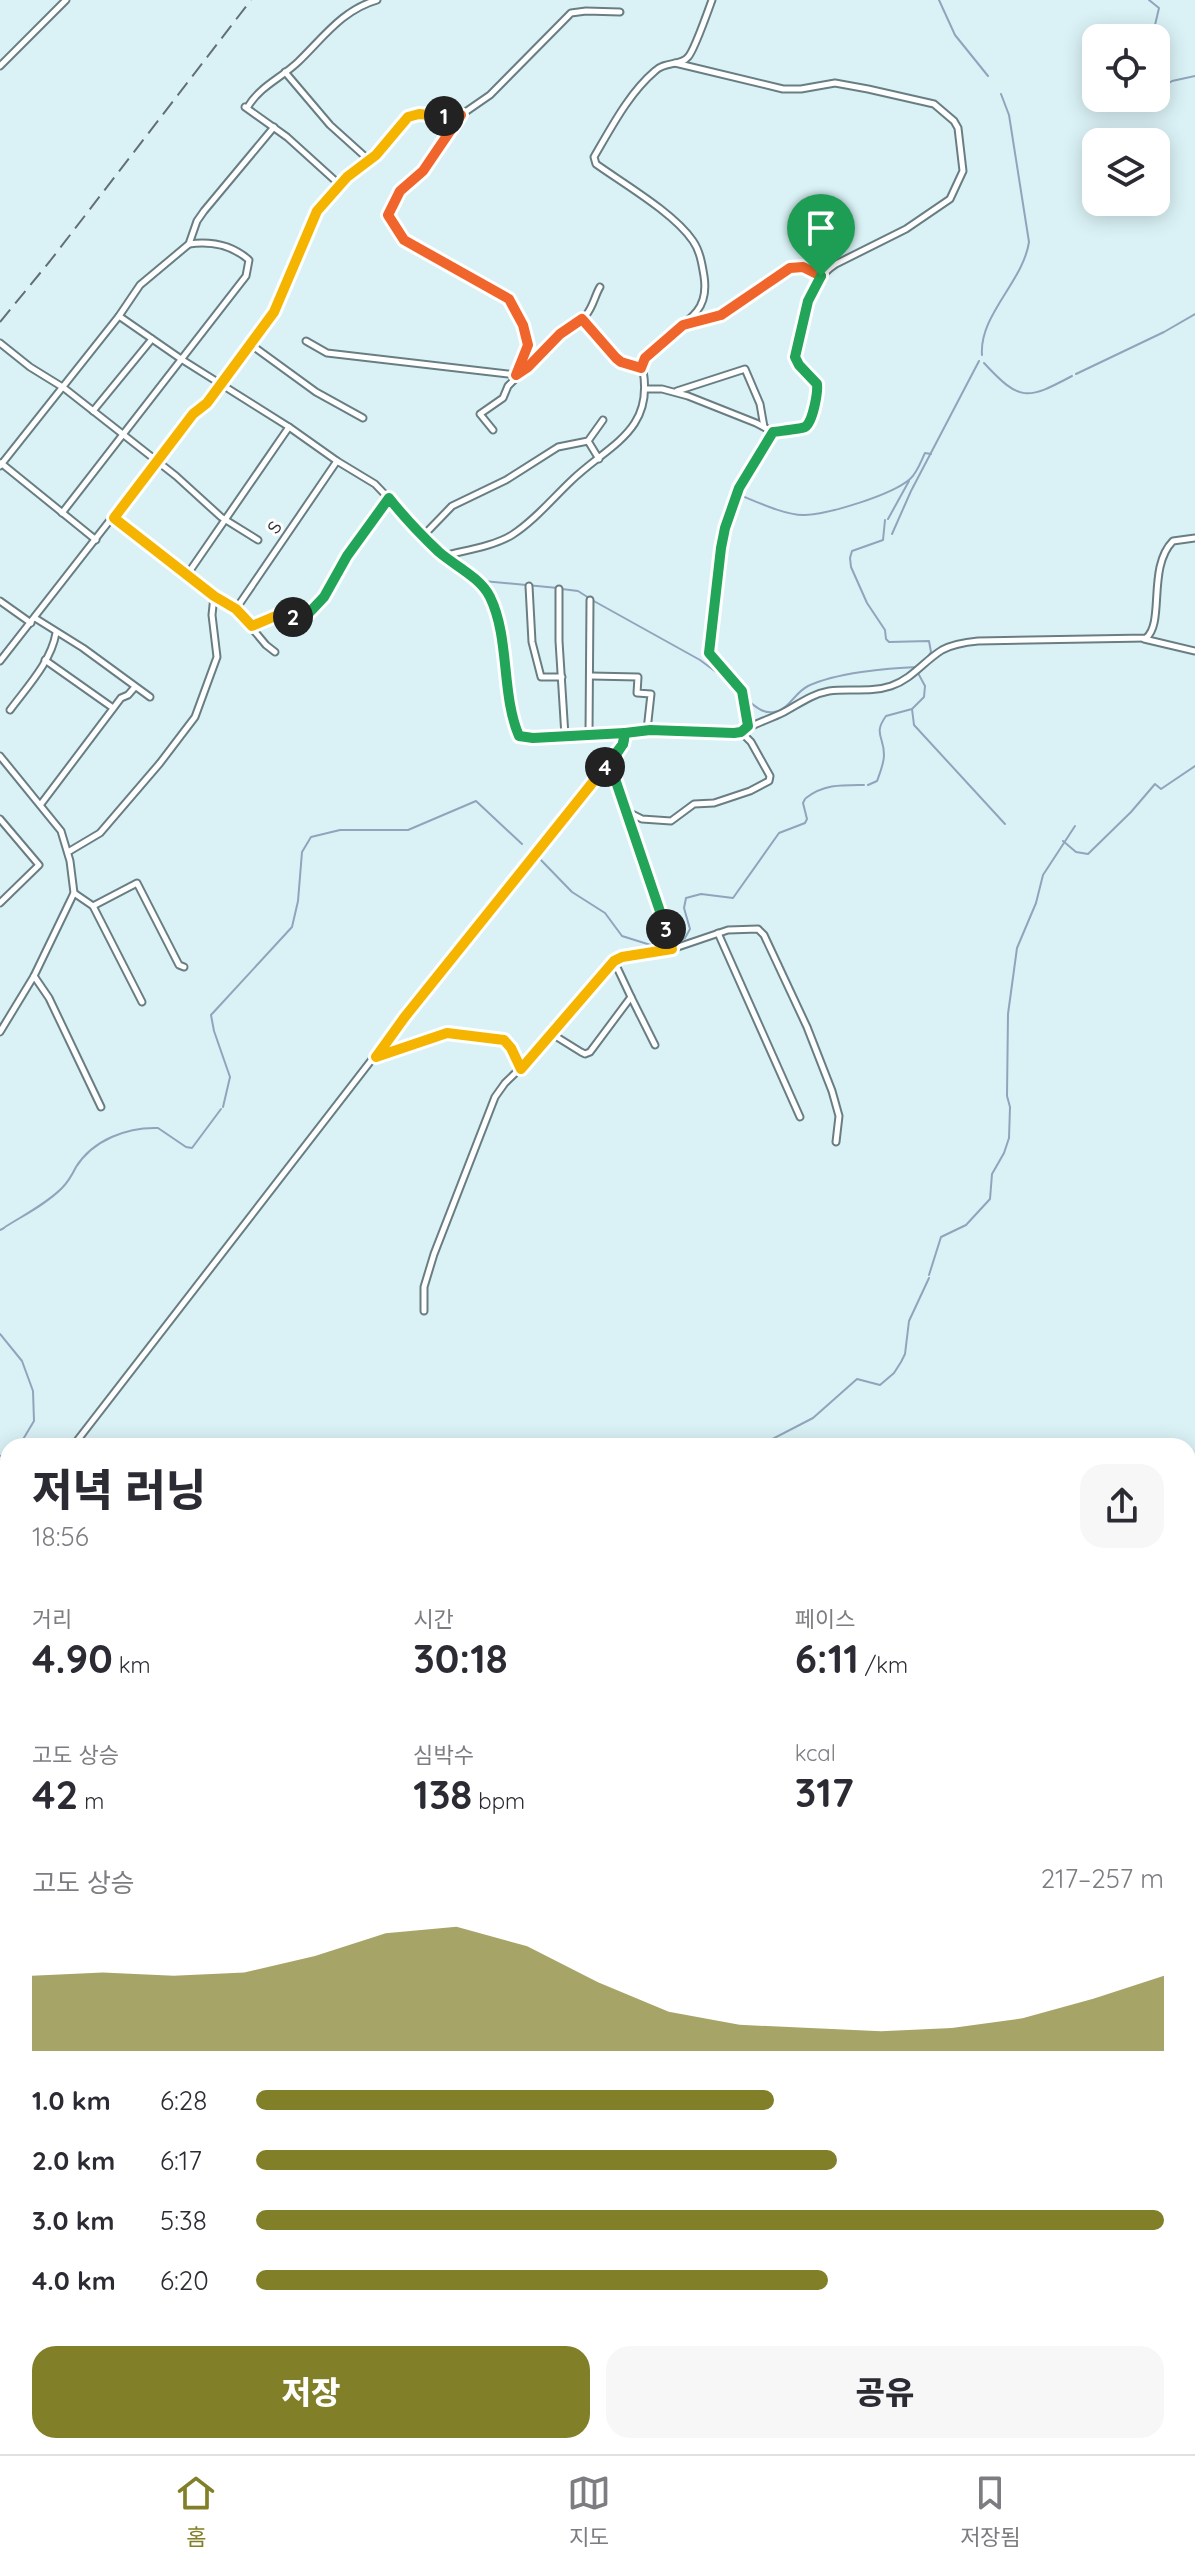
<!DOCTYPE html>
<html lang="ko">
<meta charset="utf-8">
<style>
:root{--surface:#fff;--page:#f7f7f7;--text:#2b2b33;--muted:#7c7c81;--line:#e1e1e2;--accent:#817f27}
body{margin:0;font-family:Quicksand,"Noto Sans KR",sans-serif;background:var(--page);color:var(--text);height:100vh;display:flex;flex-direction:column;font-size:30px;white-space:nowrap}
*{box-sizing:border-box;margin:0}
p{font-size:26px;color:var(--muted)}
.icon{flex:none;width:44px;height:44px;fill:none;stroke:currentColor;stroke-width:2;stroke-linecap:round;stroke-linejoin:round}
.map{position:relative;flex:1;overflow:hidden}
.details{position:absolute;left:0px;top:1438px;width:1196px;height:1016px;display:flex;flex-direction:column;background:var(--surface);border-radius:24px 24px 0 0;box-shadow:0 4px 20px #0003}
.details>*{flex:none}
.controls{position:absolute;left:1082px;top:24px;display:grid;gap:16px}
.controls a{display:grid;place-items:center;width:88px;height:88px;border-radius:16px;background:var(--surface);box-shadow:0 4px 20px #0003;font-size:40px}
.pin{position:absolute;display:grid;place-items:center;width:68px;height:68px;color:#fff;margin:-82px -34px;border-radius:50% 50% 50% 0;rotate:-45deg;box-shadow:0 0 8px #0007}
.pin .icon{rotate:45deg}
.km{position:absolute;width:40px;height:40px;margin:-20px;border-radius:50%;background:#222;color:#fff;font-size:22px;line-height:40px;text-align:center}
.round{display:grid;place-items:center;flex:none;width:84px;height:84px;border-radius:24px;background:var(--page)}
.overview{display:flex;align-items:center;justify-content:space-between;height:136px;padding:0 32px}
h1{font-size:44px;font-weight:800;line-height:60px}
.metrics{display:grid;grid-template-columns:repeat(3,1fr);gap:12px;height:136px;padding:8px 32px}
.metrics div{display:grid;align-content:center}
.metrics b{font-size:40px;font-weight:800}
.metrics small{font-size:22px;font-weight:400}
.metrics p{font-size:22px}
.chart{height:224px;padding:16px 32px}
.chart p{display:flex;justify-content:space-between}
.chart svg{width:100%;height:144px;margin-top:8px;fill:var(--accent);opacity:.7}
.cta{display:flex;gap:16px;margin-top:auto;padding:16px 32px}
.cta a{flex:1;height:92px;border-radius:24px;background:var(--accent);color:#fff;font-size:32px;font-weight:800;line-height:92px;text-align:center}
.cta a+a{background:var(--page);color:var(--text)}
ul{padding:0 32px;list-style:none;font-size:26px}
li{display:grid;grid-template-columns:128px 96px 1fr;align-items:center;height:60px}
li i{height:20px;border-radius:10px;background:var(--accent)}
.tab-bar{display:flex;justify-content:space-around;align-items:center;height:112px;border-top:2px solid var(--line);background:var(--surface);font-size:22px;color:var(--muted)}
.tab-bar a{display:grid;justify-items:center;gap:4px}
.tab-bar .selected{color:var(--accent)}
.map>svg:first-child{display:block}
</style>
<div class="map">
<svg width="1195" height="2454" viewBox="0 0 1195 2454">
<rect width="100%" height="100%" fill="#daf2f6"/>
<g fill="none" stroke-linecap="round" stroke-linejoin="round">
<g stroke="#90a5bc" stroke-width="2">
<polyline points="939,0 955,35 988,76"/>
<polyline points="1146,38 1155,25 1159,8 1149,0"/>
<polyline points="1156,92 1172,81 1195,76"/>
<path d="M982,355c-3,-40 41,-73 47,-113l-20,-127 -8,-21"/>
<path d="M984,363c36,39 43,37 88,13"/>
<polyline points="1076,374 1164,332 1195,314"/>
<path d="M740,495c17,7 47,21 65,20 24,-1 87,-20 105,-36 7,-6 11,-18 15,-26l6,1"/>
<polyline points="888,519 909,481"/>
<polyline points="885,520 883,540 852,551 850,558 851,567 867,603 885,630 886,639 889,642 929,641 931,652 926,659"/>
<polyline points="892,534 911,491 979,361"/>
<polyline points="455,561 483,581 558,588"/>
<polyline points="562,589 578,591 589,598"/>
<polyline points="592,600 700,660 727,680 741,695"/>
<path d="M747,700c8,6 16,14 27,12 15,-2 20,-19 34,-26 28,-13 78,-18 110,-19"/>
<polyline points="912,709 914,725 1005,824"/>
<path d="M868,785l9,-4c3,-8 7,-18 7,-26 0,-19 -11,-21 2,-39l26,-7 12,-12 1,-11 -7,-13"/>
<path d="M806,798c18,-14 36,-13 58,-13"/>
<polyline points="1063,841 1076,852 1088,854 1131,812 1155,784 1161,789 1195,766"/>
<polyline points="538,857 572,892 605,913 622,936 657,947 668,946"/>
<polyline points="674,944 685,938 690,929 684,908 686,898 701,894 733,898 779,833 805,823 807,819 803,803 805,799"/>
<polyline points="223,1107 230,1077 214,1031 211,1015 292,927 298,901 302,852 311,837 340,830 408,830 476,801 522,844"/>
<path d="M5,1227c19,-12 41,-23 57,-39 7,-7 10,-13 14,-21 17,-27 51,-40 82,-39l28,19 6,1 29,-39"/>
<polyline points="0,1230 4,1228"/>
<polyline points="929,1275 941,1237 966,1225 990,1199 992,1174 1004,1153 1009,1138 1010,1107 1007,1096 1008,1014 1017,948 1036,903 1043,875 1075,826"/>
<polyline points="0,1334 22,1361 33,1391 34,1421 19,1446"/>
<polyline points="759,1446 813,1418 857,1379 880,1385 894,1373 901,1362 905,1354 909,1321 929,1278"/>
<polyline points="0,1456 8,1454"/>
<polyline points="1188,1563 1195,1561"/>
<polyline points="1188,1609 1195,1605"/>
<polyline points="353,2446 361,2454"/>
<polyline points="645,2446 650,2454"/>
<polyline points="285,2454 287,2446"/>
<polyline points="534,2454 543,2451 554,2454"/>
<polyline points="606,2454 607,2446"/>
</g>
<defs>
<g id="minor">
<polyline points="0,66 66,0"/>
<polyline points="285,72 330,125 370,161"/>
<polyline points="245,107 287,137 340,185"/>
<path d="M247,108c13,-22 33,-29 51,-46 25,-24 44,-52 79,-62"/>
<polyline points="460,116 423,171 400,191 388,215 404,240 507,297 523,325 528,345 515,379 508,386 503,398 480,414 493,430"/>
<polyline points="119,316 140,285 189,244 197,221 204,211 274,127"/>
<polyline points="684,325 721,315 790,268 803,267 821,276"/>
<path d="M306,341l21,12 189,22c18,-10 27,-28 43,-41 8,-7 20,-10 27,-19 7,-8 9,-20 14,-28"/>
<polyline points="0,343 30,367 64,388 176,476 221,517 258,540"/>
<polyline points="250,344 316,392 363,418"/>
<path d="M641,368c10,-24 40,-37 56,-57 8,-10 9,-22 7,-35 -2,-12 -4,-25 -11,-35 -19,-28 -69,-57 -97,-77l-2,-7c17,-29 35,-64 61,-86 10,-10 26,-5 33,-14 6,-6 20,-46 24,-57"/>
<path d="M645,389h17l26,7 68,27 17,9 33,-6 12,-38c-4,-13 -19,-18 -23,-31 3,-13 7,-25 10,-38 6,-23 9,-41 31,-55l70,-35 44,-30 13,-28 -5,-43 -4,-7 -20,-17 -66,-15 -33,-6 -34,6h-18l-108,-26"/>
<polyline points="677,391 745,369 760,404 764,427"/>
<polyline points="93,411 152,339"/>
<polyline points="588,441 599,459"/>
<polyline points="1,463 96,540"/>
<path d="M0,466l119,-150 62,43 108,68 48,34 38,23 67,70 41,33 6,8 6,18 23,120 10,5 104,-5 18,-3 89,3c16,-10 29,-13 45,-21 15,-8 28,-18 45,-21 21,-3 41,2 62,-5 21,-7 33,-25 51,-36 11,-6 25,-8 36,-9l168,-3c19,-15 1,-71 27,-97l22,-3"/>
<path d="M62,513l184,-237 3,-16c-17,-15 -38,-19 -60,-16"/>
<polyline points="114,518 214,596 236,609 266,645 275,652"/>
<polyline points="423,536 452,506 506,480 558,447 588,441 603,420"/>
<path d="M443,554l4,1c20,-5 47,-9 65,-20 22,-14 40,-36 59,-54 37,-36 83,-49 72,-111l-22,-8 -5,-4 -34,-39"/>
<polyline points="187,575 289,427"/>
<polyline points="529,586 532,642 541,677 562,677"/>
<polyline points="559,589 559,641 565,736"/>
<polyline points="0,601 31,623"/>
<polyline points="236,609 337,461"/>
<polyline points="35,618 83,648 150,697"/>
<polyline points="252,626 278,615 301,618 311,612 324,597 347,556 389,498"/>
<polyline points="1144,639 1195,651"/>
<polyline points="45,660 113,708"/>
<polyline points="0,661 193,414 207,403 274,312 317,211 347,177 376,155 401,123 413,114 461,115 490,95 571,13 586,11 620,12"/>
<polyline points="591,676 638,677 637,693 651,694 647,730"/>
<path d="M10,710c17,-23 41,-48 46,-77"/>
<polyline points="748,725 742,691 711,657 709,647 725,528 739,488 773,432"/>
<polyline points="589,734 590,600"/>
<polyline points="0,756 61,831 70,861 74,893 34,976 0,1032"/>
<polyline points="610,760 672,949"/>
<polyline points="41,804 121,698 128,695 135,687"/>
<polyline points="628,812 642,819 671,821 694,804 714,803 750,791 769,781 770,776 751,742 741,732"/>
<polyline points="0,819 39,865 0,903"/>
<polyline points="68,852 100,833 160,763 195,717 217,657 212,615 214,596"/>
<polyline points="74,893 93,906 142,1002"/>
<polyline points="93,906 137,883 179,965 184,967"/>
<polyline points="718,933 800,1117"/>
<polyline points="34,976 49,998 101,1107"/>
<polyline points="631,997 655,1045"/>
<polyline points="552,1034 581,1052 585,1054 590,1052 631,997 614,961"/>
<polyline points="377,1057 447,1033 504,1040 511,1048 521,1069"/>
<polyline points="424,1311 424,1287 434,1254 495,1097 505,1083 534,1055 618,958 672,949 728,930 758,929 764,935 807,1027 832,1091 839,1116 836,1142"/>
<polyline points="73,1446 404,1018 620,748 625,733"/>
<polyline points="1188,1463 1195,1460"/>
<polyline points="0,1484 8,1481"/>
<polyline points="0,1891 8,1887"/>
<polyline points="1188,1908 1195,1912"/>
<polyline points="0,2369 8,2378"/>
<polyline points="87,2446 89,2454"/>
<polyline points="623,2454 625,2446"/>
</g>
<g id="major">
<polyline points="0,1761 8,1770"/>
<polyline points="1058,2446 1065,2454"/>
</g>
</defs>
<use href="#minor" stroke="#697e83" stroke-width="9"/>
<use href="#major" stroke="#3d7088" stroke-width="10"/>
<use href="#minor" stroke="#fff" stroke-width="5"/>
<use href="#major" stroke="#91bed3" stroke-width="6"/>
<polyline stroke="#627073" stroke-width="2" stroke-dasharray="16 8" stroke-linecap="butt" points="0,322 50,261 251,0"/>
</g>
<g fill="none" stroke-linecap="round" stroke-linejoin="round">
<defs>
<polyline id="split-1" points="444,116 461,115 423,171 400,191 388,215 404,240 509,299 523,325 528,345 516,375 528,367 560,334 582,319 616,358 621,362 641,368 645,358 683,325 721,315 790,268 803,267 821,276"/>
<polyline id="split-2" points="293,617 278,615 252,626 236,609 214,596 114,518 193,414 207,403 274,312 317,211 347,177 376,155 408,117 419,114 444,116"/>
<path id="split-3" d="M293,617l14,-2 17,-18 23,-41 42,-58c15,19 32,37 50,54 16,14 41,25 51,45 20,41 11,97 29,139l14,2 92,-5 -2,11 -13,20 56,165"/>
<polyline id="split-4" points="605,767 404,1018 376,1057 447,1033 504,1040 511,1048 521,1069 614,961 622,957 672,949 666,929"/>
<path id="split-5" d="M605,767l18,-23 2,-11 25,-3 84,3 7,-1 7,-6 -6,-35 -33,-38 12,-105 4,-20 14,-40 34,-56c6,-1 28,-3 32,-5 8,-5 13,-35 12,-43l-18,-19 -4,-8 13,-56 13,-25"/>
</defs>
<use href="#split-1" stroke="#fff" stroke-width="16"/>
<use href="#split-2" stroke="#fff" stroke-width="16"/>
<use href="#split-3" stroke="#fff" stroke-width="16"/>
<use href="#split-4" stroke="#fff" stroke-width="16"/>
<use href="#split-5" stroke="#fff" stroke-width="16"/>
<use href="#split-1" stroke="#f0652b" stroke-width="10"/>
<use href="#split-2" stroke="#f5b400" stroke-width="10"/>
<use href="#split-3" stroke="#22a559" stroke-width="10"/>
<use href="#split-4" stroke="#f5b400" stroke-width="10"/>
<use href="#split-5" stroke="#22a559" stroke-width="10"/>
</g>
<g text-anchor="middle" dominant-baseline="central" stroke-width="6" stroke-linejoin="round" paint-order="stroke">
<g font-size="24" fill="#283133" stroke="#fff">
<text transform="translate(272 526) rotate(-57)">s</text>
</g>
</g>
</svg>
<div class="controls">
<a><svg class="icon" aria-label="locate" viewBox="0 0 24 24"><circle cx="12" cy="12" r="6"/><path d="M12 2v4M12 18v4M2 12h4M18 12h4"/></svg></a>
<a><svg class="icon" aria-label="layers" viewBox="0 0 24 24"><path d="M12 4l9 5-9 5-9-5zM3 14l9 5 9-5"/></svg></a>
</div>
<div class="pin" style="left:821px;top:276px;background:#1e9e55"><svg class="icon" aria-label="arrive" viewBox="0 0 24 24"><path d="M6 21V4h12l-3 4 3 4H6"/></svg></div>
<b class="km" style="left:444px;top:116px">1</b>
<b class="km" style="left:293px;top:617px">2</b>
<b class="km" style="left:666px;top:929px">3</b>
<b class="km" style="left:605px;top:767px">4</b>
<section class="details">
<div class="overview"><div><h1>저녁 러닝</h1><p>18:56</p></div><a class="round"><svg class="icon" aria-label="share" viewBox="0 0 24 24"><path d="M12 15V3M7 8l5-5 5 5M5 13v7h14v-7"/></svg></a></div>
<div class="metrics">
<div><p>거리</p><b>4.90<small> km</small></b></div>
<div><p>시간</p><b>30:18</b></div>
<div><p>페이스</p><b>6:11<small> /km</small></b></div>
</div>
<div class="metrics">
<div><p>고도 상승</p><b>42<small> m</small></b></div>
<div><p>심박수</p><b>138<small> bpm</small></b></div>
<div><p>kcal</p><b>317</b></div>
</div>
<div class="chart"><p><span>고도 상승</span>217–257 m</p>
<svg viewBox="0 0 160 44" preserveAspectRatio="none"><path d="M0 44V21L10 20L20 21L30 20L40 15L50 8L60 6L70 12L80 23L90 32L100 36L110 37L120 38L130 37L140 34L150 28L160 21V44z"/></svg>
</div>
<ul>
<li><b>1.0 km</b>6:28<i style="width:57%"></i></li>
<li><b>2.0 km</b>6:17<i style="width:64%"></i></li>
<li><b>3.0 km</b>5:38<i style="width:100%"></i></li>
<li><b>4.0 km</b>6:20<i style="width:63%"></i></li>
</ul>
<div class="cta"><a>저장</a><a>공유</a></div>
</section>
</div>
<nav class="tab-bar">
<a class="selected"><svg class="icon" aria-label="home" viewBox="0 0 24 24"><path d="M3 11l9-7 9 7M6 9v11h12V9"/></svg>홈</a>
<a><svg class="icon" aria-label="map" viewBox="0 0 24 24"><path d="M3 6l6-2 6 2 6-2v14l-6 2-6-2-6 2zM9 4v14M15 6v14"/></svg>지도</a>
<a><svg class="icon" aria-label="saved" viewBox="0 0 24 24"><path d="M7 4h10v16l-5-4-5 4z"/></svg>저장됨</a>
</nav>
